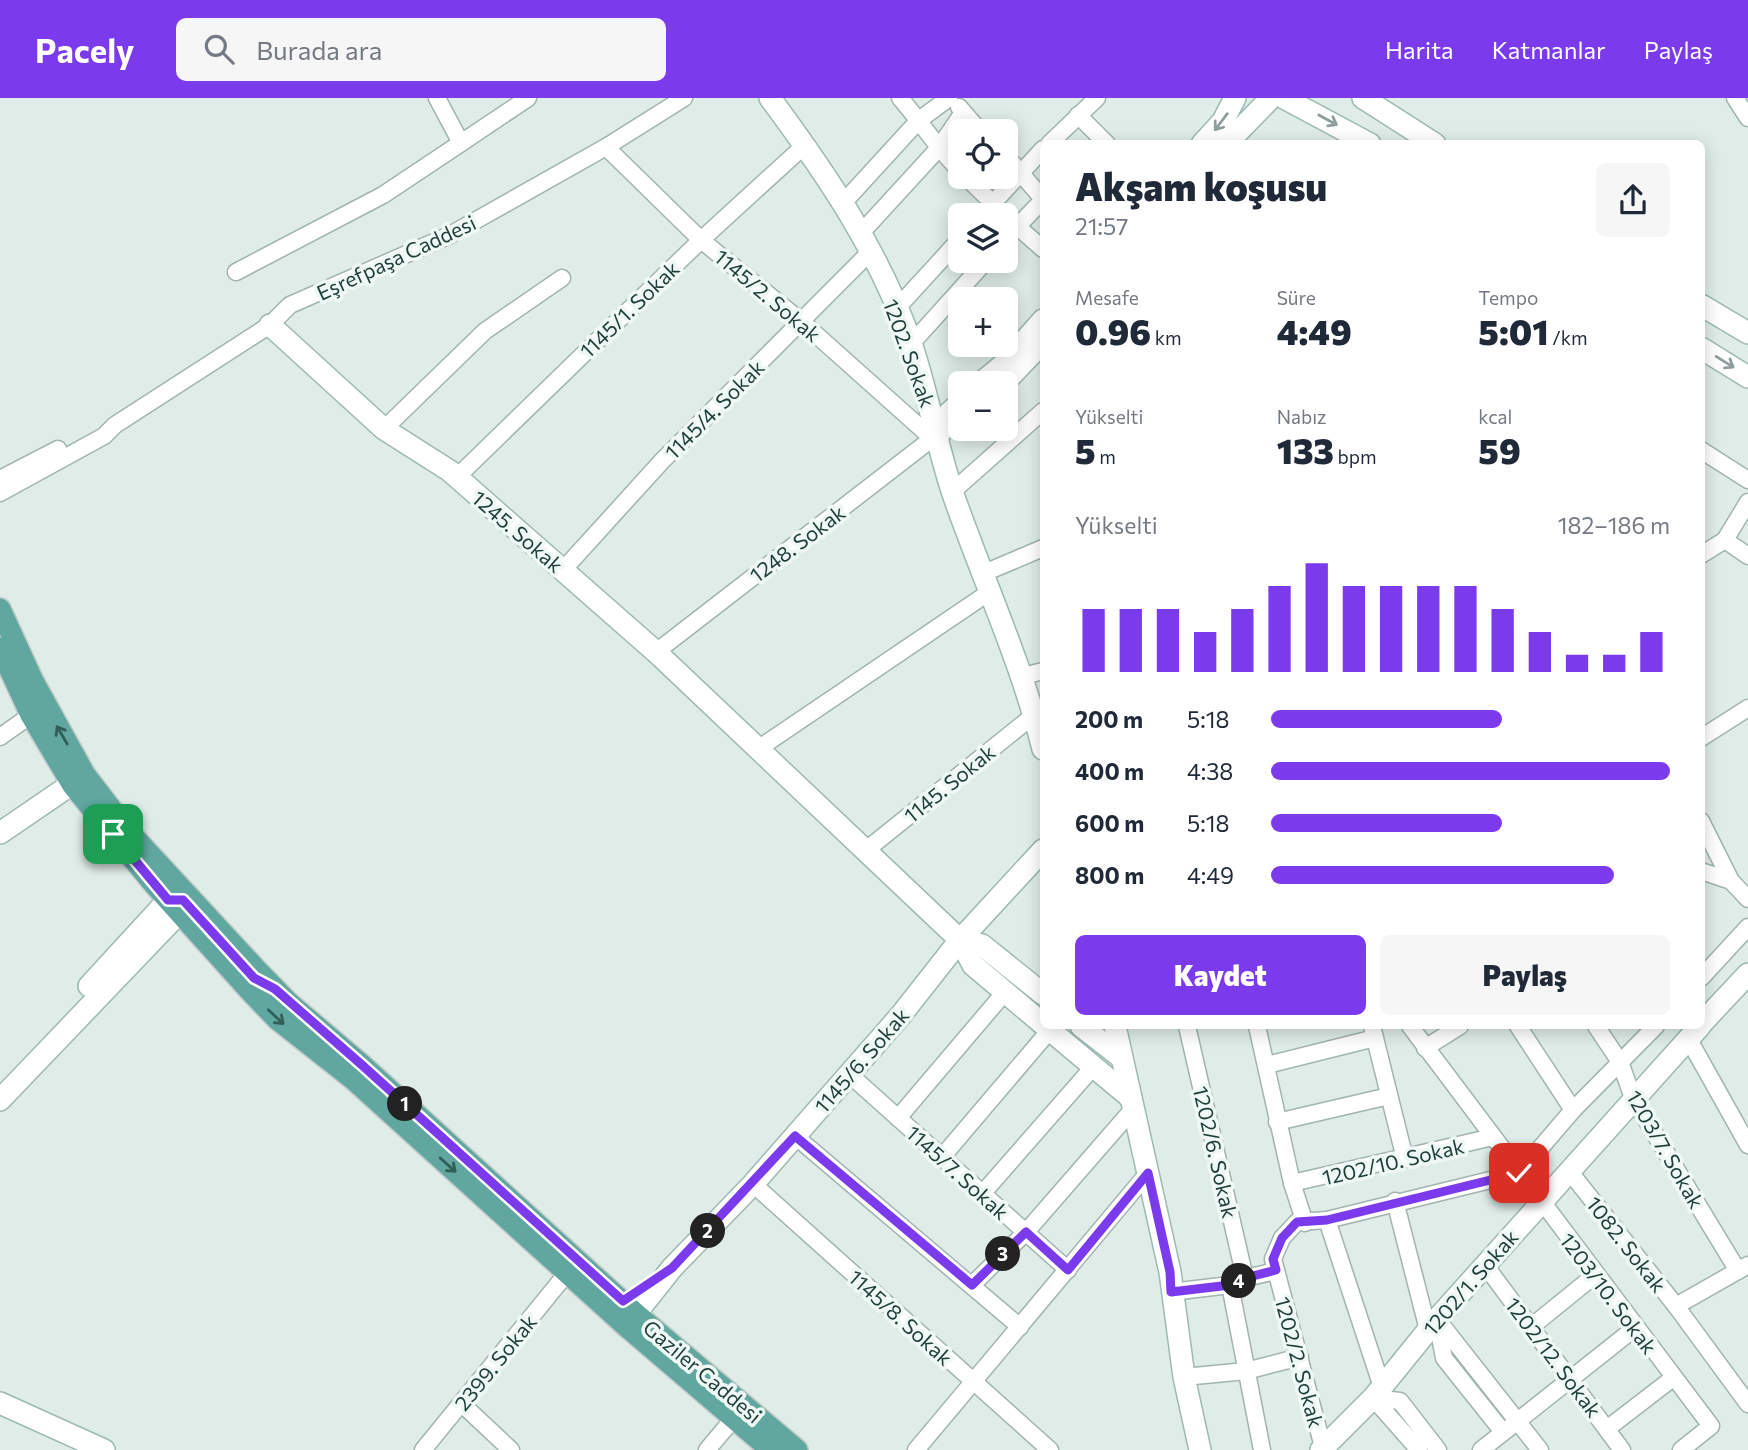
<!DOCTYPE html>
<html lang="tr">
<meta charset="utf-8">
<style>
:root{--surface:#fff;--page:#f6f6f7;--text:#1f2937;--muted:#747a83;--accent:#7c3aed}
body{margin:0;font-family:Commissioner,sans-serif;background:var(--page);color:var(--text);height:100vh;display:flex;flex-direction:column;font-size:26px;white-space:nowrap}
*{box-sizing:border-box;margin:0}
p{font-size:23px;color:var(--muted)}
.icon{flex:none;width:38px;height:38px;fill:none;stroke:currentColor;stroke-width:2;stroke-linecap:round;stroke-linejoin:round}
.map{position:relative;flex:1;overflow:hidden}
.drawer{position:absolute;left:1040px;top:42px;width:665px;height:889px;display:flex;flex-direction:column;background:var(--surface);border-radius:10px;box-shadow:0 4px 18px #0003}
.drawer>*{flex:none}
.controls{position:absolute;left:948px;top:21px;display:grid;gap:14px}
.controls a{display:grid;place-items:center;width:70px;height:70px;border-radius:10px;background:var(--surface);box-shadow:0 4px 18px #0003;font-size:35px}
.pin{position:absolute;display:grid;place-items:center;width:60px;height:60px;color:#fff;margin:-30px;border-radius:14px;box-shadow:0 4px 10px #0006}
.km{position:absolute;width:35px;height:35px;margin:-18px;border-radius:50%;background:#222;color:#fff;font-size:19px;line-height:35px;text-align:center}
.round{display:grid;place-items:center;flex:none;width:74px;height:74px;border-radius:10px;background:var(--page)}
.head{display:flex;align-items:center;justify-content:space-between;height:119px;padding:0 35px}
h1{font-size:38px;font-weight:800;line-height:52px}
.stats{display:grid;grid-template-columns:repeat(3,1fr);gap:10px;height:119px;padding:7px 35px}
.stats div{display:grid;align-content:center}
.stats b{font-size:35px;font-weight:800}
.stats small{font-size:19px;font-weight:400}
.stats p{font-size:19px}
.chart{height:196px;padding:14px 35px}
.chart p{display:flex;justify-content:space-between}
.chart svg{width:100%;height:126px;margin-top:7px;stroke:var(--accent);stroke-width:6}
.button{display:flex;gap:14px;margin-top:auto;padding:14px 35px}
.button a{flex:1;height:80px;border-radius:10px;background:var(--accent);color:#fff;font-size:28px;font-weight:800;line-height:80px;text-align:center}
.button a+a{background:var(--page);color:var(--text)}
ul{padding:0 35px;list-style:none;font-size:23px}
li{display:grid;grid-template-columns:112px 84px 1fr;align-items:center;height:52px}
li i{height:18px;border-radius:9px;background:var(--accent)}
header{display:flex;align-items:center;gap:42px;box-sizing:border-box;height:98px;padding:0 35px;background:var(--accent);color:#fff}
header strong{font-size:33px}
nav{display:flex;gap:38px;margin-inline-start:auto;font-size:24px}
.search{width:490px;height:63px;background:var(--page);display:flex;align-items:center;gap:18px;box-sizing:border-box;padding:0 24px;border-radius:10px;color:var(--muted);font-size:26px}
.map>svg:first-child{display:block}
</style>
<header>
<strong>Pacely</strong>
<div class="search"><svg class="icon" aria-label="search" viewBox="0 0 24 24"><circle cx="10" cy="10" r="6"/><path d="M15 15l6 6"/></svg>Burada ara</div>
<nav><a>Harita</a><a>Katmanlar</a><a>Paylaş</a></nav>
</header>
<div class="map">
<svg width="1748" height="1352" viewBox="0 0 1748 1352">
<rect width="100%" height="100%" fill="#dfece8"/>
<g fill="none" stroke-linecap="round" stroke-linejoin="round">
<defs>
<g id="street">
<polyline points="437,0 461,45 528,0"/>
<path d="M900,0c21,24 38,51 61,74"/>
<polyline points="1735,0 1748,20"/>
<polyline points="959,9 980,33"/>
<polyline points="1078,17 1107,46"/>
<polyline points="1049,46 1097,0"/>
<polyline points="606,49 701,142 802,224 933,341"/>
<polyline points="1006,58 1043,101"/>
<polyline points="966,79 1005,117"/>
<polyline points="844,104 919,22 949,0"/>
<polyline points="982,117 1043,51"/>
<polyline points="1011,123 1043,151"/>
<polyline points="861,135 938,51 962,16"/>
<polyline points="1006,140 1043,102"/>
<polyline points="236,174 383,97 461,45"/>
<polyline points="897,210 961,140"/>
<polyline points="911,246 986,163"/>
<polyline points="384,331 485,233 562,180"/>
<polyline points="1701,352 1748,382"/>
<polyline points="457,379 701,142 805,47"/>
<polyline points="0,381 58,351"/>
<polyline points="953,393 1043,313"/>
<polyline points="0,395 104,338 115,327 270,227 290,207 450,137 606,49 684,0"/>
<polyline points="1725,442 1748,458"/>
<polyline points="1701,457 1725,442 1748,404"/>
<polyline points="563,472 662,363 870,154"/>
<polyline points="984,475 1043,450"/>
<polyline points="656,554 938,336"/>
<polyline points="1023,578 1043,573"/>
<polyline points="0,639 31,617"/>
<polyline points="1701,640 1748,610"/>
<polyline points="758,651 991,493"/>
<polyline points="1701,723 1731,783 1748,801"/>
<polyline points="865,753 1034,617"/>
<polyline points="1701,773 1731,783"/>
<polyline points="1701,880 1748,829"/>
<polyline points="1187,928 1245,1180"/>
<polyline points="1257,928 1292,1085 1305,1125"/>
<polyline points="1372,928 1405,1061"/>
<polyline points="1410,928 1711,1328 1681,1352"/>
<polyline points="1518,928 1573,1012"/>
<polyline points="1596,928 1620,964 1633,1000 1738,1173"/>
<polyline points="1688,940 1748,1047"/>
<polyline points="1425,950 1460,928"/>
<polyline points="1267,967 1375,940"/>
<polyline points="849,976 1068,1172"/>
<polyline points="898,1020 1005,894"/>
<polyline points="1277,1024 1389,998"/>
<polyline points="795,1038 1020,1229"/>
<polyline points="942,1059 1050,932"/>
<polyline points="1570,1074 1676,1208 1748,1167"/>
<polyline points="1292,1085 1493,1039"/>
<polyline points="753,1086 1050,1352"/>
<polyline points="982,1096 1094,968"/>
<polyline points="1395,1103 1428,1232"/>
<polyline points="1327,1122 1381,1286"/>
<polyline points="1485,1167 1622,1352"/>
<polyline points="972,1187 1026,1134 1133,1011"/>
<polyline points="1230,1187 1262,1352"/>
<polyline points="1171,1194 1230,1187 1245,1180 1276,1173"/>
<polyline points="1676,1208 1748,1306"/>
<polyline points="1437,1221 1540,1352"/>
<polyline points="1437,1223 1444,1260 1503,1334"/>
<polyline points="1531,1229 1595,1177"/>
<polyline points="1184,1279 1246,1273 1300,1259"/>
<polyline points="462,1306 511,1352"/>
<polyline points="1608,1330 1673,1280"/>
<polyline points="1323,1349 1273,1161 1282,1140 1297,1124 1327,1122 1519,1075 1573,1012 1656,928"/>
<polyline points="423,1352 567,1175"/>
<polyline points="707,1352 734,1320"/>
<polyline points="916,1352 1148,1075"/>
<polyline points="1419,1352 1373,1300 1400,1303 1438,1352"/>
<polyline points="1481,1352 1635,1230"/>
</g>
<g id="secondary">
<path d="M770,0c57,77 111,156 142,248 16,48 25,100 41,148 30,86 68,167 90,255"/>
<polyline points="1284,0 1370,46"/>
<polyline points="1363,0 1435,46"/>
<polyline points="1202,46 1223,23 1235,0"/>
<polyline points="1226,46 1269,2"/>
<polyline points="1701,207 1748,235"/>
<polyline points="270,227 384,331 450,373 656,554 960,842 973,867 1043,926"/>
<polyline points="1701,250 1748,279"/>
<polyline points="981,285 1004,266 1043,222"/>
<polyline points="1004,285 1043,244"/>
<polyline points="941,334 949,315 961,304"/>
<polyline points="0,735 85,677"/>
<polyline points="960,842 982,847 1043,896"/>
<polyline points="89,888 168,802"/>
<polyline points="1701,926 1748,876"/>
<polyline points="1045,928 1131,1000"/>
<polyline points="1081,928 1122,960"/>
<polyline points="1115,928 1170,1174 1184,1279 1200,1352"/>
<polyline points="0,1002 180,814"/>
<polyline points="626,1228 672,1170 753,1086 901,917 960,842 1043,752"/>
<polyline points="0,1305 104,1352"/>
<polyline points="1321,1352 1373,1300 1437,1221 1700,928"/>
</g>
<g id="primary">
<polyline points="0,511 33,583 85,677 129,734 254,869 289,905 362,967 636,1216 797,1352"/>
<polyline points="0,550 31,617 72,686 153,785 251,894 277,921 353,981 626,1228 771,1352"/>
</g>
</defs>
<use href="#street" stroke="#a1b4b0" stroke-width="19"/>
<use href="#secondary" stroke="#9cb9b3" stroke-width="24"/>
<use href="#primary" stroke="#c0c9c8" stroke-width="24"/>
<use href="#street" stroke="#fff" stroke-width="16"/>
<use href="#secondary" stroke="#fff" stroke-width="21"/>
<use href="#primary" stroke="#5fa79f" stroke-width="21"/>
</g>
<defs><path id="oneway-shaft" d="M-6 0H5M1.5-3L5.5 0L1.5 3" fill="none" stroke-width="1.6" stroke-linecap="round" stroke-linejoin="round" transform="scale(1.75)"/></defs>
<g stroke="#8e9e9c">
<use href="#oneway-shaft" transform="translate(1328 22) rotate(29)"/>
<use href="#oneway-shaft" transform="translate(1221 24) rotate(127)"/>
<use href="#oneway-shaft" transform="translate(1725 264) rotate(32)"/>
</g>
<g stroke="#325e58">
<use href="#oneway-shaft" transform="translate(62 637) rotate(-120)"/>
<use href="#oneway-shaft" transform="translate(276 919) rotate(43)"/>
<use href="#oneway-shaft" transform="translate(448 1067) rotate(42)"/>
</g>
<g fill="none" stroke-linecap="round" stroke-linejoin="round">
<defs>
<polyline id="route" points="113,736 168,802 183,802 254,880 275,891 362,967 623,1203 672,1170 795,1038 972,1187 1026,1134 1068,1172 1148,1075 1170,1174 1171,1194 1230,1187 1245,1180 1276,1172 1273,1161 1282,1140 1297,1124 1327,1122 1519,1075"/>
</defs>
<use href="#route" stroke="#fff" stroke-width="14"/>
<use href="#route" stroke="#7c3aed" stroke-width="9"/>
</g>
<g text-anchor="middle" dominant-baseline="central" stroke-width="7" stroke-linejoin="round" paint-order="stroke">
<g font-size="21" fill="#1e3e3a" stroke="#f0f8f5">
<text transform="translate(396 159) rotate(-25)">Eşrefpaşa Caddesi</text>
<text transform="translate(768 197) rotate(40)">1145/2. Sokak</text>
<text transform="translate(629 211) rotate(-44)">1145/1. Sokak</text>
<text transform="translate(910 255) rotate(70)">1202. Sokak</text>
<text transform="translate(714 311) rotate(-45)">1145/4. Sokak</text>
<text transform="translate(518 433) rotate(41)">1245. Sokak</text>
<text transform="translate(797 445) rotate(-37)">1248. Sokak</text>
<text transform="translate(949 685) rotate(-39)">1145. Sokak</text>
<text transform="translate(861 962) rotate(-49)">1145/6. Sokak</text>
<text transform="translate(1666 1051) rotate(60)">1203/7. Sokak</text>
<text transform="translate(1216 1054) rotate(77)">1202/6. Sokak</text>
<text transform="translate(1393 1063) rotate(-13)">1202/10. Sokak</text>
<text transform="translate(958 1074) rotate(42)">1145/7. Sokak</text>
<text transform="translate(1627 1146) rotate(52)">1082. Sokak</text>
<text transform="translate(1470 1184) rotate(-49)">1202/1. Sokak</text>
<text transform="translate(1609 1195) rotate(53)">1203/10. Sokak</text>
<text transform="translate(901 1219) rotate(42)">1145/8. Sokak</text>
<text transform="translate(1554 1259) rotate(53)">1202/12. Sokak</text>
<text transform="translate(495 1264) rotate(-51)">2399. Sokak</text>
<text transform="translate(1300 1264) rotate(75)">1202/2. Sokak</text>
<text transform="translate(703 1273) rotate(40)">Gaziler Caddesi</text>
</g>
</g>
</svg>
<div class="controls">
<a><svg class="icon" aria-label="locate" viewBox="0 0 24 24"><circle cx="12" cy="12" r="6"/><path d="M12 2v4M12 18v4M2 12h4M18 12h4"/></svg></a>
<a><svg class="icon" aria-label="layers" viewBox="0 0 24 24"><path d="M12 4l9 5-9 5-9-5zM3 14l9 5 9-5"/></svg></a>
<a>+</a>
<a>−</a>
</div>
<div class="pin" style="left:113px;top:736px;background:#1e9e55"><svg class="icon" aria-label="arrive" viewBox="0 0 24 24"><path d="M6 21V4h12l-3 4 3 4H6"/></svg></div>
<div class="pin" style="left:1519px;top:1075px;background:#d93025"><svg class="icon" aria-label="check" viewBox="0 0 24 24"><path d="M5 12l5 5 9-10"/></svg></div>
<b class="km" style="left:405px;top:1006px">1</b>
<b class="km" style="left:708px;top:1133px">2</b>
<b class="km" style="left:1003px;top:1156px">3</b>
<b class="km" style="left:1239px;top:1183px">4</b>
<section class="drawer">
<div class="head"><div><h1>Akşam koşusu</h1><p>21:57</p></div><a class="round"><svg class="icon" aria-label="share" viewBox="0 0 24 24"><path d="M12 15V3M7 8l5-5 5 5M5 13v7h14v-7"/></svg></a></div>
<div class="stats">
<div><p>Mesafe</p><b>0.96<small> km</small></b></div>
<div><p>Süre</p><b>4:49</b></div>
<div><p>Tempo</p><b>5:01<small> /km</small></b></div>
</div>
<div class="stats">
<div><p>Yükselti</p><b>5<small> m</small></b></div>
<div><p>Nabız</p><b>133<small> bpm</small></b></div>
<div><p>kcal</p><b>59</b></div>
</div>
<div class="chart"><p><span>Yükselti</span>182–186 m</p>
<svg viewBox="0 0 160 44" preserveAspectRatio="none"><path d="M5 44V22M15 44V22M25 44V22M35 44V30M45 44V22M55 44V14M65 44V6M75 44V14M85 44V14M95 44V14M105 44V14M115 44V22M125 44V30M135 44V38M145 44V38M155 44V30"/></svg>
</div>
<ul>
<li><b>200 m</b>5:18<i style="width:58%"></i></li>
<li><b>400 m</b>4:38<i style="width:100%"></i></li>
<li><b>600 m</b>5:18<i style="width:58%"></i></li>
<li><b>800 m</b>4:49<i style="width:86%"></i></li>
</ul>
<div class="button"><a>Kaydet</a><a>Paylaş</a></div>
</section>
</div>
